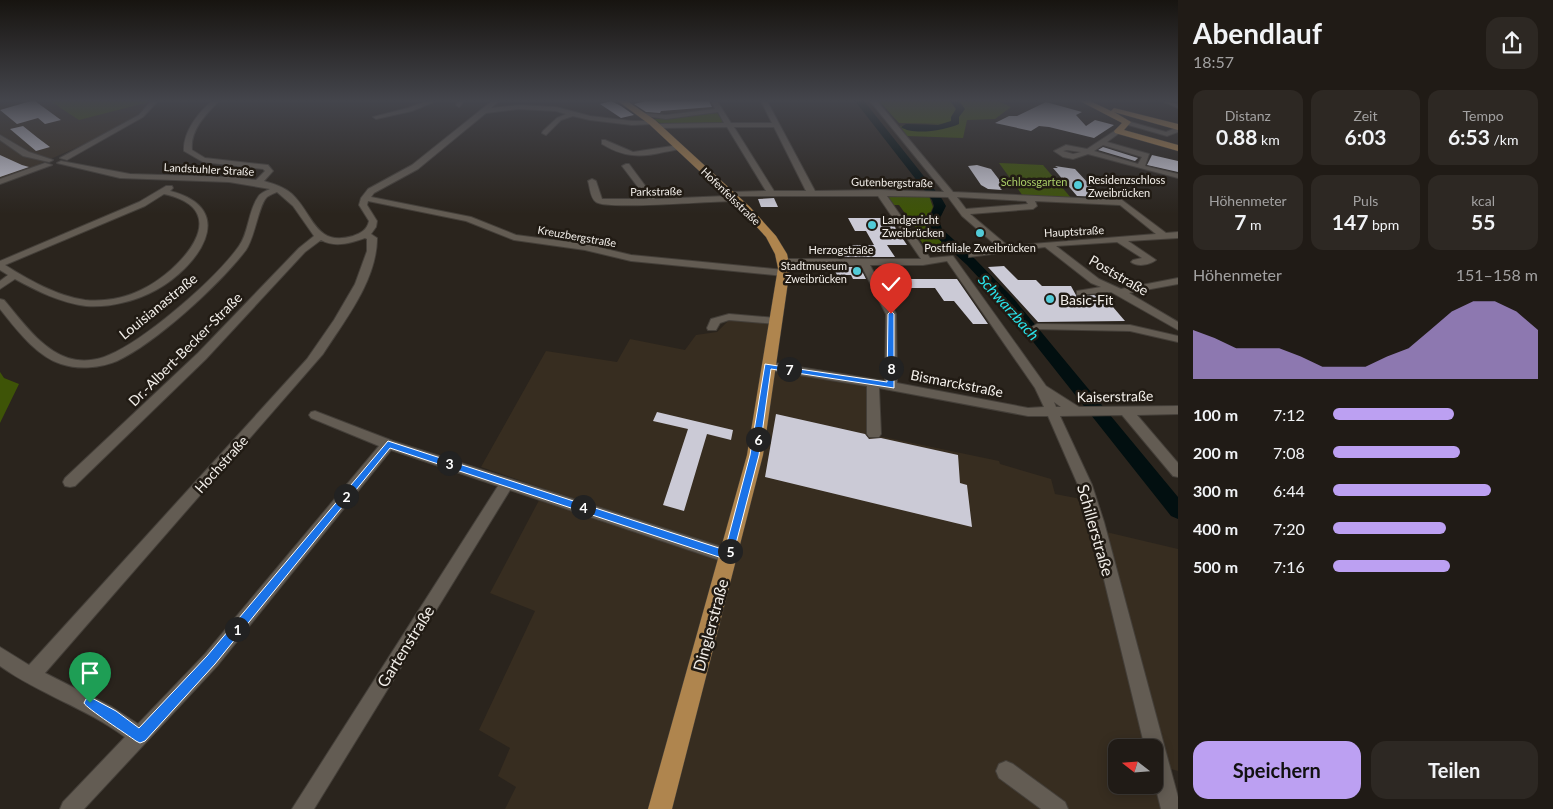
<!DOCTYPE html>
<html lang="de">
<meta charset="utf-8">
<style>
:root{--surface:#201b16;--page:#2d2823;--text:#f1f3f6;--muted:#a2a1a1;--line:#3d3935;--accent:#bca0f2}
body{margin:0;font-family:Lato,sans-serif;background:var(--page);color:var(--text);height:100vh;display:flex;flex-direction:column;font-size:19px;white-space:nowrap}
*{box-sizing:border-box;margin:0}
p{font-size:16px;color:var(--muted)}
.icon{flex:none;width:28px;height:28px;fill:none;stroke:currentColor;stroke-width:2;stroke-linecap:round;stroke-linejoin:round}
.map{position:relative;flex:1;overflow:hidden}
.panel{display:flex;flex-direction:column;background:var(--surface);width:375px}
.panel>*{flex:none}
.needle{width:32px;rotate:287deg}
.buttons{position:absolute;left:1108px;top:739px;display:grid;gap:10px}
.buttons a{display:grid;place-items:center;width:55px;height:55px;border-radius:10px;background:var(--surface);box-shadow:0 2px 12px #0003,0 0 0 1px var(--line);font-size:25px}
.pin{position:absolute;display:grid;place-items:center;width:42px;height:42px;color:#fff;margin:-51px -21px;border-radius:50% 50% 50% 0;rotate:-45deg;box-shadow:0 0 5px #0007}
.pin .icon{rotate:45deg}
.km{position:absolute;width:25px;height:25px;margin:-12px;border-radius:50%;background:#222;color:#fff;font-size:14px;line-height:25px;text-align:center}
.round{display:grid;place-items:center;flex:none;width:52px;height:52px;border-radius:15px;background:var(--page)}
.overview{display:flex;align-items:center;justify-content:space-between;height:85px;padding:0 15px}
h1{font-size:28px;font-weight:700;line-height:38px}
.metrics{display:grid;grid-template-columns:repeat(3,1fr);gap:8px;height:85px;padding:5px 15px}
.metrics div{display:grid;align-content:center;border-radius:12px;background:var(--page);text-align:center}
.metrics b{font-size:21px;font-weight:700}
.metrics small{font-size:14px;font-weight:400}
.metrics p{font-size:14px}
.chart{height:140px;padding:10px 15px}
.chart p{display:flex;justify-content:space-between}
.chart svg{width:100%;height:90px;margin-top:5px;fill:var(--accent);opacity:.7}
.button{display:flex;gap:10px;margin-top:auto;padding:10px 15px}
.button a{flex:1;height:58px;border-radius:15px;background:var(--accent);color:#111;font-size:20px;font-weight:700;line-height:58px;text-align:center}
.button a+a{background:var(--page);color:var(--text)}
ul{padding:0 15px;list-style:none;font-size:16px}
li{display:grid;grid-template-columns:80px 60px 1fr;align-items:center;height:38px}
li i{height:12px;border-radius:6px;background:var(--accent)}
main{display:flex;flex:1;min-height:0}
.map>svg:first-child{display:block}
</style>
<main>
<div class="map">
<svg width="1178" height="809" viewBox="0 0 1178 809">
<rect width="100%" height="100%" fill="#2a241d"/>
<g fill="#372d20">
<polygon points="11,101 152,101 142,112 87,143 39,164 34,169 0,181 0,104"/>
<polygon points="627,101 710,101 716,109 650,115"/>
<polygon points="731,318 771,321 762,370 868,386 869,434 999,461 1000,464 1051,479 1055,494 1081,499 1089,528 1178,549 1178,771 1154,764 1154,748 1116,748 1116,785 1154,785 1154,770 1164,809 505,809 516,787 498,776 510,748 479,730 535,611 490,593 545,489 481,467 546,351 617,362 630,339 685,350 696,335 717,332"/>
</g>
<g fill="#3e5407">
<polygon points="50,101 148,101 149,102 79,120"/>
<polygon points="879,101 998,101 1011,107 995,119 967,120 963,138 907,136 900,126 949,124 899,123"/>
<polygon points="717,113 725,124 662,125 654,119"/>
<polygon points="999,163 1043,165 1072,199 1023,196"/>
<polygon points="887,195 929,196 933,207 927,220 927,225 945,245 924,245 914,232 918,231 899,205 894,205"/>
<polygon points="0,372 4,378 19,384 0,423"/>
</g>
<g fill="none" stroke-linecap="round" stroke-linejoin="round">
<g fill="#020f10" fill-rule="evenodd">
<polygon points="855,101 864,101 942,199 946,206 939,220 942,229 975,259 1014,299 1178,497 1178,519 1171,516 1004,305 967,265 934,235 927,225 934,206 932,200"/>
<path d="M950,101h9l6,8 -6,8v7c-13,6 -46,12 -58,3l5,-3 32,1 13,-4v-4l5,-8z"/>
</g>
</g>
<g fill="#cbcad6">
<polygon points="31,101 35,101 61,120 45,124 38,118 17,124 0,110"/>
<polygon points="611,101 621,106 634,115 621,118 600,104"/>
<polygon points="646,101 709,101 712,107 661,111 660,113 646,112 634,104"/>
<polygon points="1046,102 1082,112 1076,115 1086,126 1095,120 1114,125 1094,138 1049,127 1039,126 1031,131 995,123 1009,116 1017,116"/>
<polygon points="23,126 38,138 50,147 36,151 10,129"/>
<polygon points="1103,147 1138,158 1135,161 1098,150"/>
<polygon points="0,155 22,165 29,167 0,177"/>
<polygon points="1152,155 1178,161 1178,172 1147,165"/>
<polygon points="977,165 991,169 1004,186 1000,188 1002,190 988,189 981,185 968,166"/>
<polygon points="1055,166 1075,169 1101,197 1077,196 1053,168 1058,168"/>
<polygon points="774,198 778,207 761,207 758,199"/>
<polygon points="848,218 889,218 907,245 887,245 895,257 842,257 838,250 853,250 851,245 874,245 866,231 855,231"/>
<polygon points="1004,266 1018,280 1036,280 1042,286 1071,286 1077,297 1094,295 1113,307 1125,321 1038,322 988,267"/>
<polygon points="833,267 860,267 866,279 853,279 851,275 837,275"/>
<polygon points="879,267 900,267 907,279 957,279 988,324 973,324 954,301 944,301 935,288 900,288 892,274 883,274"/>
<polygon points="657,412 733,430 731,440 707,434 684,511 663,505 688,429 653,421"/>
<polygon points="776,414 865,434 869,439 881,438 958,455 960,483 967,485 972,527 765,477"/>
</g>
<g fill="none" stroke-linecap="round" stroke-linejoin="round">
<defs>
<g id="minor">
<polygon points="151,101 158,101 143,117 67,160 60,158 139,115"/>
<path d="M212,101h7c-13,13 -29,29 -27,49l13,8 63,7 5,6 -9,10c10,3 20,6 28,13 22,21 23,53 61,42 8,-3 14,-6 16,-15l-10,-16 2,-7 7,-9 44,-24 80,-64h7l-8,7 28,-3 37,2 34,9 42,5h22v2l-2,1 -20,1 -42,-5 -17,-4 -12,4 -15,15 -4,-2 1,-2 14,-13 9,-4 -10,-3 -37,-2 -33,4 -68,56 -44,24 -3,4 100,20 45,18 69,9 46,11 153,15 5,3 -5,3 -153,-15 -46,-11 -71,-10 -48,-19 -98,-20 -1,4 10,16 -1,6 -5,7 6,4c0,42 -32,82 -54,116l-278,319 67,34 26,17 67,-70 174,-208 -68,-28 -2,-3 2,-3 4,-1 78,30 335,108 5,2 3,5 -3,5 -5,2 -218,-73 -196,319h-22l206,-323 -107,-36 -174,216 -133,143h-24l3,-7 62,-65c-39,-29 -86,-43 -125,-71v-19l29,18 278,-306 27,-39 21,-36 12,-33v-12l-2,-1c-14,5 -30,10 -44,2l-16,12 -99,107 -131,127 -5,1 -5,-1 -2,-4 2,-4 133,-125 101,-105 15,-12 -21,-30 -16,-14c-3,1 -7,3 -10,5 -8,7 -12,40 -21,53 -26,34 -90,93 -129,111 -17,7 -38,9 -56,3 -25,-8 -45,-35 -61,-55v-10l4,1c17,20 37,49 64,58 12,4 29,3 41,-3 36,-15 107,-76 130,-109 10,-14 9,-35 19,-49 2,-4 8,-6 12,-8l-41,-7 -109,-4 -63,-15 4,-2 69,13 99,3 27,3 9,-9 -2,-2 -60,-7 -19,-11c-1,-19 14,-38 28,-50z"/>
<polygon points="427,101 436,101 412,111 376,119 373,117 408,108"/>
<polygon points="458,101 464,101 459,107 456,105"/>
<path d="M711,101h6l14,22h41l-11,-22h6l48,90 65,-1 64,2 -74,-91h7l76,91 169,8 44,33 12,-1v6l-50,3 28,19c-6,5 -19,7 -25,2l2,-2 9,-2 -25,-16 -61,4 43,33 22,10 57,-11v6l-49,9 49,29v8l-67,-38 -34,3v-4l24,-4 -10,-4 -46,-36 -76,10v-4l29,-6 -36,-31 -14,-19 -61,-1 43,62 23,-2 93,130 33,21 99,-1v8l-41,1 41,48v14l-5,-1 -51,-61 -62,1 32,69 12,37 74,275v12h-17l-7,-28v-33h-9l-55,-226 -12,-37 -30,-69h-20l-149,-28 2,46 -2,3h-10l-2,-3v-48l-99,-16 -6,-4 6,-4 117,19 1,-67 -25,-49h-78l-5,-3 5,-3h138l-43,-63h-141v4l-3,1c-19,0 -129,9 -138,1 -6,-4 -6,-15 -8,-21l4,-2 4,2 6,18h45l-25,-33 4,-2h3l26,35 72,-3 -1,-2 4,-2 36,-1 -39,-64 -71,1 -3,-2 3,-2 68,-1 -6,-11 -52,7 -28,-4 3,-2 25,2 49,-6zM734,127h40l32,64h-32zM957,197l69,4 2,3 -62,5zM1035,201l85,4 36,29 -148,12 -38,-32 63,-5 4,-3zM947,261l88,127 9,19 -16,1 -131,-25 -1,-69 -26,-49h53zM1054,402l7,5h-5z"/>
<polygon points="1163,101 1178,104 1178,108 1164,102"/>
<polygon points="1127,121 1166,132 1178,127 1178,132 1167,136 1125,124 1124,123"/>
<path d="M1116,130l6,1 -15,11 42,12 -4,12 33,8v4l-90,-24 -15,5 -10,-2 -9,-6 12,-6 21,4zM1103,145l39,12 -4,7 -44,-13zM1067,150l14,2 -8,2 -10,-3z"/>
<polygon points="0,135 29,152 53,160 49,162 23,156 0,140"/>
<path d="M605,140l28,12 46,-7 4,2c-6,3 -13,4 -19,5 -24,6 -41,5 -62,-8v-4z"/>
<polygon points="45,163 52,165 0,184 0,179"/>
<path d="M166,186h6l1,2 -3,3c71,18 27,77 -14,99 -20,11 -47,18 -70,16 -25,-3 -49,-15 -71,-27l-15,10v-8l8,-6 -8,-5v-9l139,-59zM164,194c74,16 15,78 -23,96 -16,8 -37,12 -56,10 -28,-4 -56,-20 -80,-35l140,-59z"/>
<polygon points="729,314 776,318 781,321 776,324 729,320 720,323 716,330 708,330 707,328 711,319"/>
<polygon points="1037,324 1130,325 1178,336 1178,342 1130,331 1033,329 1032,327"/>
<polygon points="1006,761 1013,764 1065,802 1068,809 1041,809 999,778 996,771 999,764"/>
</g>
<g id="major">
<polygon points="618,101 627,101 655,120 750,207 776,236 787,254 790,268 763,455 672,809 648,809 747,455 778,268 775,254 766,237 742,211 649,124"/>
<polygon points="1080,101 1090,101 1111,111 1114,108 1178,124 1178,130 1114,112 1131,122 1124,130 1178,145 1178,151 1115,133 1114,131 1122,123"/>
</g>
</defs>
<use href="#minor" stroke="#443f39" stroke-width="2"/>
<use href="#major" stroke="#443f39" stroke-width="1"/>
<use href="#minor" fill="#635c53" fill-rule="evenodd"/>
<use href="#major" fill="#af854e" fill-rule="evenodd"/>
</g>
<linearGradient id="sky" x2="0" y2="1"><stop stop-color="#171410"/><stop offset="0.47" stop-color="#44454c"/><stop offset="1" stop-color="#44454c" stop-opacity="0"/></linearGradient>
<rect width="1178" height="214" fill="url(#sky)"/>
<path fill="#1a73e8" stroke="#fff" d="M891,311l3,3v74l-123,-19 -12,86 -27,104 -4,1 -338,-112 -175,216 -70,77 -5,2 -4,-2c-8,-6 -50,-33 -52,-38l2,-4 4,-2 26,14 23,17 68,-72 181,-215 337,109 25,-95 15,-91 122,18 1,-68z"/>
<g fill="#52cbd8" stroke="#211b14" stroke-width="2">
<circle cx="1078" cy="185" r="5"/>
<circle cx="872" cy="225" r="5"/>
<circle cx="980" cy="233" r="5"/>
<circle cx="857" cy="271" r="5"/>
<circle cx="1050" cy="299" r="5"/>
</g>
<g text-anchor="middle" dominant-baseline="central" stroke-width="5" stroke-linejoin="round" paint-order="stroke">
<g font-size="11" fill="#f2eee9" stroke="#211b14">
<text transform="translate(209 169) rotate(3)">Landstuhler Straße</text>
<text transform="translate(892 182) rotate(1)">Gutenbergstraße</text>
<text transform="translate(656 191) rotate(-1)">Parkstraße</text>
<text transform="translate(731 196) rotate(44)">Hofenfelsstraße</text>
<text transform="translate(1074 231) rotate(-3)">Hauptstraße</text>
<text transform="translate(577 236) rotate(10)">Kreuzbergstraße</text>
<text x="841" y="249">Herzogstraße</text>
</g>
<g font-size="11" fill="#f2eee9" stroke="#211b14" text-anchor="start">
<text x="1088" y="179">Residenzschloss<tspan x="1088" dy="13">Zweibrücken</tspan></text>
<text x="882" y="219">Landgericht<tspan x="882" dy="13">Zweibrücken</tspan></text>
<text x="980" y="247" text-anchor="middle">Postfiliale Zweibrücken</text>
<text x="847" y="265" text-anchor="end">Stadtmuseum<tspan x="847" dy="13">Zweibrücken</tspan></text>
</g>
<g font-size="11" fill="#a9cd67" stroke="#211b14">
<text x="1034" y="181">Schlossgarten</text>
</g>
<g font-size="14" fill="#f2eee9" stroke="#211b14">
<text transform="translate(1119 275) rotate(30)">Poststraße</text>
<text transform="translate(158 306) rotate(-39)">Louisianastraße</text>
<text transform="translate(185 349) rotate(-45)">Dr.-Albert-Becker-Straße</text>
<text transform="translate(957 383) rotate(11)">Bismarckstraße</text>
<text transform="translate(1115 396) rotate(-1)">Kaiserstraße</text>
<text transform="translate(221 464) rotate(-48)">Hochstraße</text>
</g>
<g font-size="14" fill="#f2eee9" stroke="#211b14" text-anchor="start">
<text x="1060" y="299">Basic-Fit</text>
</g>
<g font-size="15" font-style="italic" fill="#29e4eb" stroke="#211b14">
<text transform="translate(1009 307) rotate(48)">Schwarzbach</text>
</g>
<g font-size="16" fill="#f2eee9" stroke="#211b14">
<text transform="translate(1096 530) rotate(74)">Schillerstraße</text>
<text transform="translate(710 625) rotate(-75)">Dinglerstraße</text>
<text transform="translate(405 646) rotate(-58)">Gartenstraße</text>
</g>
</g>
</svg>
<div class="buttons">
<a><svg class="needle" viewBox="-14 -14 28 28"><path d="M0-13l5 13h-10z" fill="#e53935"/><path d="M0 13l5-13h-10z" fill="#a2a1a1"/></svg></a>
</div>
<div class="pin" style="left:90px;top:703px;background:#1e9e55"><svg class="icon" aria-label="arrive" viewBox="0 0 24 24"><path d="M6 21V4h12l-3 4 3 4H6"/></svg></div>
<div class="pin" style="left:891px;top:314px;background:#d93025"><svg class="icon" aria-label="check" viewBox="0 0 24 24"><path d="M5 12l5 5 9-10"/></svg></div>
<b class="km" style="left:237px;top:629px">1</b>
<b class="km" style="left:346px;top:496px">2</b>
<b class="km" style="left:449px;top:463px">3</b>
<b class="km" style="left:583px;top:507px">4</b>
<b class="km" style="left:730px;top:551px">5</b>
<b class="km" style="left:758px;top:439px">6</b>
<b class="km" style="left:789px;top:369px">7</b>
<b class="km" style="left:891px;top:368px">8</b>
</div>
<section class="panel">
<div class="overview"><div><h1>Abendlauf</h1><p>18:57</p></div><a class="round"><svg class="icon" aria-label="share" viewBox="0 0 24 24"><path d="M12 15V3M7 8l5-5 5 5M5 13v7h14v-7"/></svg></a></div>
<div class="metrics">
<div><p>Distanz</p><b>0.88<small> km</small></b></div>
<div><p>Zeit</p><b>6:03</b></div>
<div><p>Tempo</p><b>6:53<small> /km</small></b></div>
</div>
<div class="metrics">
<div><p>Höhenmeter</p><b>7<small> m</small></b></div>
<div><p>Puls</p><b>147<small> bpm</small></b></div>
<div><p>kcal</p><b>55</b></div>
</div>
<div class="chart"><p><span>Höhenmeter</span>151–158 m</p>
<svg viewBox="0 0 160 44" preserveAspectRatio="none"><path d="M0 44V20L10 24L20 29L30 29L40 29L50 33L60 38L70 38L80 38L90 33L100 29L110 20L120 11L130 6L140 6L150 11L160 20V44z"/></svg>
</div>
<ul>
<li><b>100 m</b>7:12<i style="width:59%"></i></li>
<li><b>200 m</b>7:08<i style="width:62%"></i></li>
<li><b>300 m</b>6:44<i style="width:77%"></i></li>
<li><b>400 m</b>7:20<i style="width:55%"></i></li>
<li><b>500 m</b>7:16<i style="width:57%"></i></li>
</ul>
<div class="button"><a>Speichern</a><a>Teilen</a></div>
</section>
</main>
